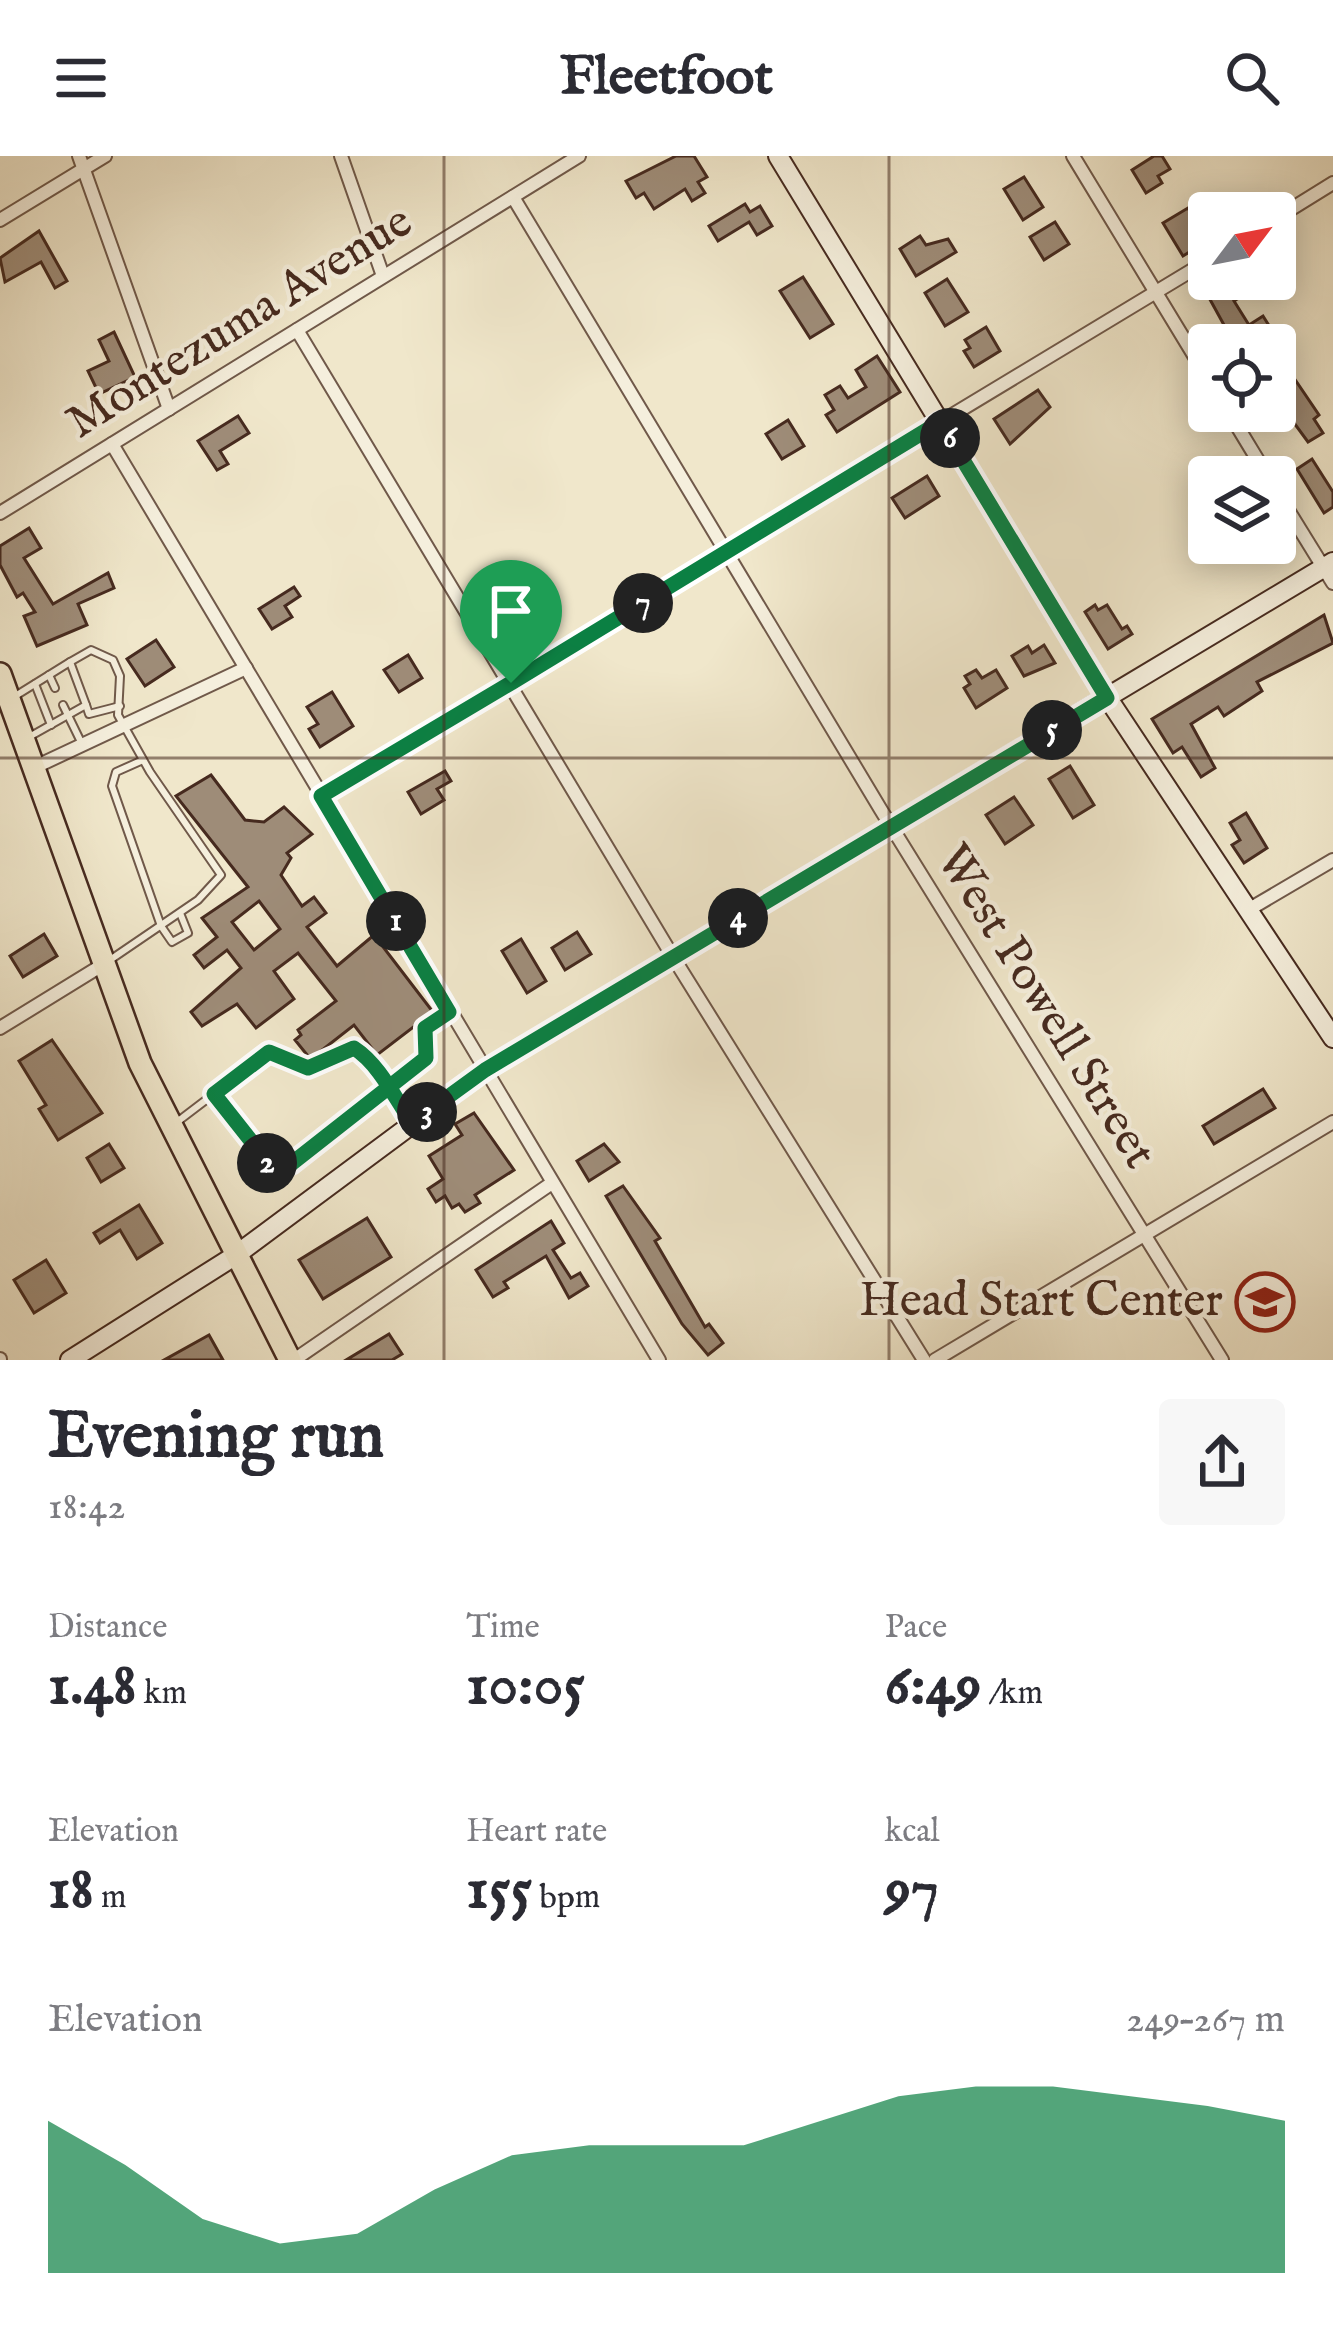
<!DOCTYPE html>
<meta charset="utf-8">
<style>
:root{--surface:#fff;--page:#f7f7f7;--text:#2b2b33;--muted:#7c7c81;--accent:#0b8043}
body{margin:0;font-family:"IM FELL English",serif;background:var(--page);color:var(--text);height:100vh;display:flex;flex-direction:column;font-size:45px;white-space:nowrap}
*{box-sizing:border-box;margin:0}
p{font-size:39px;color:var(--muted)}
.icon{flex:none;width:66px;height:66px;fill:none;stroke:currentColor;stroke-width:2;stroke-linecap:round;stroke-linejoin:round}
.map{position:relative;height:1204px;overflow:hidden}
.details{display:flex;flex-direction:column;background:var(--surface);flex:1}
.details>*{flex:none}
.needle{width:78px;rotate:58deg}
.tools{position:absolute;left:1188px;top:36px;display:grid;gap:24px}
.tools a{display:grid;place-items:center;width:108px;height:108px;border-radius:12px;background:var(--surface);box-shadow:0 6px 30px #0003;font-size:60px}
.pin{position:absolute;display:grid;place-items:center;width:102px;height:102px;color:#fff;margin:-123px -51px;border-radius:50% 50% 50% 0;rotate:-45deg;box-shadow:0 0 12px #0007}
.pin .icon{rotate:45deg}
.km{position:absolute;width:60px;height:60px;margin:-30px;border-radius:50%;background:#222;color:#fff;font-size:33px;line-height:60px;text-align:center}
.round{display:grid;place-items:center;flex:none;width:126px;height:126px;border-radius:12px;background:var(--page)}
.head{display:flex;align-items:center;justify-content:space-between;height:204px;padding:0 48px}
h1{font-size:66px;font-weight:700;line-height:90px}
.stats{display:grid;grid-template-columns:repeat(3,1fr);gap:18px;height:204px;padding:12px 48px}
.stats div{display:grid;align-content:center}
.stats b{font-size:60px;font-weight:700}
.stats small{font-size:33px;font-weight:400}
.stats p{font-size:33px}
.chart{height:336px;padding:24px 48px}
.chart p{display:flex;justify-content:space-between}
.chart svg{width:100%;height:216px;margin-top:12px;fill:var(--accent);opacity:.7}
header{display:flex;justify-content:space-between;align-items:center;height:156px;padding:0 48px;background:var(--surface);font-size:54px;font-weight:700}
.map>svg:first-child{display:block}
</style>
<header><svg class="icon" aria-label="menu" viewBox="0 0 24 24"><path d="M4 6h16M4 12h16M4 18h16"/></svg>Fleetfoot<svg class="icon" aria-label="search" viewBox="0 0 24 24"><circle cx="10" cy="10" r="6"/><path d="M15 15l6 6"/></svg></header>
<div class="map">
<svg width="1333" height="1204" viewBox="0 0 1333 1204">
<rect width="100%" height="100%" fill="#f0e7cb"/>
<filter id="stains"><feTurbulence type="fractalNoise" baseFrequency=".00167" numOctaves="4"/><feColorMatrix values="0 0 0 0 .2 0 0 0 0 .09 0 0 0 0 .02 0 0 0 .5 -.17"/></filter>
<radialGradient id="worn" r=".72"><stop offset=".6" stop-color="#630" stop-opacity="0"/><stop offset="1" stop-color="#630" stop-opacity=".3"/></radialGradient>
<g fill="#9e8c78" stroke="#462a1f" stroke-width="3" fill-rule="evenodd">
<polygon points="676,0 694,0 707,21 698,26 705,37 692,45 685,33 654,53 644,37 636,42 626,25"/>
<polygon points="1154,0 1162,0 1170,13 1158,20 1162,27 1146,37 1132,14"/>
<polygon points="1024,21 1043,51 1023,64 1004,33"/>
<polygon points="745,48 750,56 760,50 772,70 757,79 749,66 718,85 709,70"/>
<polygon points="1188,52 1202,76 1194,81 1199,90 1183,100 1163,67"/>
<polygon points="1055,66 1069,88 1044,104 1030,81"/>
<polygon points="39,75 67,125 55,132 41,106 5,126 0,102"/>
<polygon points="920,80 926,89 948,83 956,96 916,120 900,93"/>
<polygon points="803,121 833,168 810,182 780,135"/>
<polygon points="947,123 968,156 945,170 925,137"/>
<polygon points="1232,123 1249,123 1255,132 1234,145 1249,169 1263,160 1273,176 1253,189 1235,189 1207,138"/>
<polygon points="986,171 1000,195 974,211 964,195 970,192 965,184"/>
<polygon points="114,176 135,221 99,238 88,215 109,205 99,184"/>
<polygon points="1275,194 1319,259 1314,263 1323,277 1308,286 1275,241"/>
<polygon points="877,200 900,236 837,276 826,259 834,254 825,239 840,230 848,242 866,231 856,214"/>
<polygon points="1038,234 1050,251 1010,288 994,263"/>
<polygon points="238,260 249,277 220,295 228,308 217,314 198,285"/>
<polygon points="788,264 804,290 782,303 766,278"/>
<polygon points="1312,303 1333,336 1333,351 1324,357 1297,313"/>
<polygon points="927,320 939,340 905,362 892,342"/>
<polygon points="29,372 41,392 24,402 53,448 108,417 114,432 78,448 87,469 37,490 24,460 35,456 23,437 17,441 0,409 0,390"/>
<polygon points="294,431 300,440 285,450 292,461 272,473 259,453"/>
<polygon points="1095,449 1098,454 1107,449 1122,473 1127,470 1132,478 1108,493 1085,456"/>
<polygon points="1324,459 1333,487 1257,526 1262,535 1224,560 1218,551 1191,568 1215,612 1201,621 1182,591 1173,597 1152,563"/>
<polygon points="156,484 174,511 145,530 127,503"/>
<polygon points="1044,489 1055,507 1024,520 1012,500 1028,490 1032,497"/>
<polygon points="408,499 422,522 399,536 384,514"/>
<polygon points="976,514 982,522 996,514 1007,532 976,552 964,532 970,528 965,520"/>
<polygon points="332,536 353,570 320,591 309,573 318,568 307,551"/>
<polygon points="1070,610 1094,649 1073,662 1049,623"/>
<polygon points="445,615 451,625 437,633 444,644 421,658 408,636"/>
<path d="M211,619l34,45 19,2 20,-15 28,27 -25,19 4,5 -10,17 21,31 12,-9 12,16 -19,14 30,39 37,-31 59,77 -56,43 -23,-30 -37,29 -9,2 -13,-16 6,-5 -3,-5 38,-29 -38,-48 -24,18 20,28 -38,29 -19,-24 -35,22 -11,-14 50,-44 -14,-18 -23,18 -10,-13 23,-18 -15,-19 46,-31 -72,-91zM259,745l21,28 -26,21 -22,-28z"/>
<polygon points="1014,641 1033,669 1005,688 986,659"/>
<polygon points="1246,657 1267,692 1244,707 1232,689 1240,684 1230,667"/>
<polygon points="577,776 591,798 565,814 552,792"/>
<polygon points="44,778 57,800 23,821 10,800"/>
<polygon points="521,783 546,825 527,837 502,795"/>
<polygon points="52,884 102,957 58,984 39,953 46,949 19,905"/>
<polygon points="1263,933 1275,952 1214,988 1203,970"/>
<polygon points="474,957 514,1014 475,1039 480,1047 465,1056 459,1048 452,1052 445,1040 436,1046 428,1033 443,1023 429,1000 462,979 455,968"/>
<polygon points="109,988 124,1012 101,1026 87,1002"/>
<polygon points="604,988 619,1006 589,1025 577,1005"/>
<polygon points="623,1030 660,1082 655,1085 705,1171 709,1168 723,1187 708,1199 682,1168 606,1040"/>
<polygon points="139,1049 162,1087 137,1103 120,1074 100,1087 94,1077"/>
<polygon points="367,1062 391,1101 323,1143 299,1104"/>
<polygon points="551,1065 564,1087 553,1094 571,1122 580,1117 588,1130 569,1142 546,1100 504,1126 508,1132 493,1141 476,1114"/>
<polygon points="46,1104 66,1137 34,1157 14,1124"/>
<polygon points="389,1178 402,1198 392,1204 346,1204"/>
<polygon points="209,1179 223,1204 164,1204"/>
</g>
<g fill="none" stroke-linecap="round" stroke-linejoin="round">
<defs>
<g id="lane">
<polyline points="70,506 91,494 113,504 120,520 118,559 150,616 221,719 198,744 107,806"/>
<polyline points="49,519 55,532"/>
<polyline points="35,528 51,569"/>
<polyline points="12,542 70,506 86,549 29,581"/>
<polyline points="63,549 81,586"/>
<polyline points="86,549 89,558 120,550"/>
<polyline points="143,604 116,616 112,630 161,770 172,786 188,777 180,757"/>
<polyline points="214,938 270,1011 283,1012 426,902 425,872 449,856"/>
<polyline points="177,966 269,896 312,912 347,891 360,895 410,964"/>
</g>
<g id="street">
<polyline points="79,0 169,253"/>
<polyline points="341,0 383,120"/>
<polyline points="1073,0 1209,224"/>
<polyline points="513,41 881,654 1222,1204"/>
<polyline points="1275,63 1333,27"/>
<polyline points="0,64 105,0"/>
<polyline points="297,174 673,801 924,1204"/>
<polyline points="1228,255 1268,321"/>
<polyline points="112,288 659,1204"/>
<polyline points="1275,333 1333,427"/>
<polyline points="0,357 579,0"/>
<polyline points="33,612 246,512"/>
<polyline points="321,640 1209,104"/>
<polyline points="1248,754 1333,704"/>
<polyline points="0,872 104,808"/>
<polyline points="0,1203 0,1204"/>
<polyline points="294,1204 552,1027"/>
<polyline points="935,1204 1333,966"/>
</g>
<g id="secondary">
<polyline points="778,0 1107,541 1333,882"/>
<polyline points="70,1204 236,1099 485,914 1333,406"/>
</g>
<polyline id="primary" points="0,518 140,907 290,1204"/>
</defs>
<use href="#lane" stroke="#70594a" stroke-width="10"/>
<use href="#street" stroke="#70594a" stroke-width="16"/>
<use href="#secondary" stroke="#462a1f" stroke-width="22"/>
<use href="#primary" stroke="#462a1f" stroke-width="26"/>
<use href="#lane" stroke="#f5efdd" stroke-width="6"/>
<use href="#street" stroke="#f5efdd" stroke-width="12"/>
<use href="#secondary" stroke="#f5efdd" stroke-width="18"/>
<use href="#primary" stroke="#f0e7cb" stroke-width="21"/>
</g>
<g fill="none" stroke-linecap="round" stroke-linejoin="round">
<defs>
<path id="route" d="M511,527l-190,113 128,216 -24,16 1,30 -135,106 -17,6 -60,-76 55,-42 39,16 46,-20c25,16 41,50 58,75l73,-53 622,-372 -167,-276 -429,261"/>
</defs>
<use href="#route" stroke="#fff" stroke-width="24"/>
<use href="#route" stroke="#0b8043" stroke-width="15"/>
</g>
<path fill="none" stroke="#462a1f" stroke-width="3" stroke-opacity="0.55" d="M444,0v1204M889,0v1204M0,602h1333"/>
<defs>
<symbol id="school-ring" viewBox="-11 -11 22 22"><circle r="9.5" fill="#f5efdd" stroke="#8f2418" stroke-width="1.5"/><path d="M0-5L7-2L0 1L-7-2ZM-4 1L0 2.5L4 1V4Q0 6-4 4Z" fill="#8f2418"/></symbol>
</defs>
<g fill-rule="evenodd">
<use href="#school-ring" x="1232" y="1113" width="66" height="66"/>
</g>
<g text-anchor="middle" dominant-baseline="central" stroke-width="9" stroke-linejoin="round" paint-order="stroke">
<g font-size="48" fill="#462a1f" stroke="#f5efdd">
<text transform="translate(240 167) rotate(-32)">Montezuma Avenue</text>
<text transform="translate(1045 851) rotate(58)">West Powell Street</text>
</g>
<g font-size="48" fill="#462a1f" stroke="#f5efdd" text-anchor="end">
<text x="1223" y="1146">Head Start Center</text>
</g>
</g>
<rect width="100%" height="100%" filter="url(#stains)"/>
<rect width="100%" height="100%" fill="url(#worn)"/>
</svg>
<div class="tools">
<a><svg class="needle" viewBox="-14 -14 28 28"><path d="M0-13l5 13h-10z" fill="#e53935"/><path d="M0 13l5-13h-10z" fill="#7c7c81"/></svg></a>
<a><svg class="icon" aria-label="locate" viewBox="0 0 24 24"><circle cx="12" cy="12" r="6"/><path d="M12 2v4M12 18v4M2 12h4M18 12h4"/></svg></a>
<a><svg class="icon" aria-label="layers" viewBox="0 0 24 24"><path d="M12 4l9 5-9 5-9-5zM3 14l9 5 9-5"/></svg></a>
</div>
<div class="pin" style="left:511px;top:527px;background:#1e9e55"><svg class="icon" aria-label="arrive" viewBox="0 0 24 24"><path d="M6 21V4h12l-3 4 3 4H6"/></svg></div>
<b class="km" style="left:396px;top:765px">1</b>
<b class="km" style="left:267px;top:1007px">2</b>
<b class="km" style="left:427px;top:956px">3</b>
<b class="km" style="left:738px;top:762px">4</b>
<b class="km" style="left:1052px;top:574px">5</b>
<b class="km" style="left:950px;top:282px">6</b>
<b class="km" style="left:643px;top:447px">7</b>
</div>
<section class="details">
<div class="head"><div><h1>Evening run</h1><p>18:42</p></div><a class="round"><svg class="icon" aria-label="share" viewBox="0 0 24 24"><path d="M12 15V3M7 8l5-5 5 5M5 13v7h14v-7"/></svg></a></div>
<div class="stats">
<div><p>Distance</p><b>1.48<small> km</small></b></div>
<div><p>Time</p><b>10:05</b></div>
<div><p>Pace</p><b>6:49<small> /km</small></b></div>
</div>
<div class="stats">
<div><p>Elevation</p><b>18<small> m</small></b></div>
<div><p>Heart rate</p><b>155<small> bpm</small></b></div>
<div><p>kcal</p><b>97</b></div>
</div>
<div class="chart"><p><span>Elevation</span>249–267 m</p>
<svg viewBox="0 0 160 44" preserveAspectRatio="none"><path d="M0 44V13L10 22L20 33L30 38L40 36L50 27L60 20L70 18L80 18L90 18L100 13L110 8L120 6L130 6L140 8L150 10L160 13V44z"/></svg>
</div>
</section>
